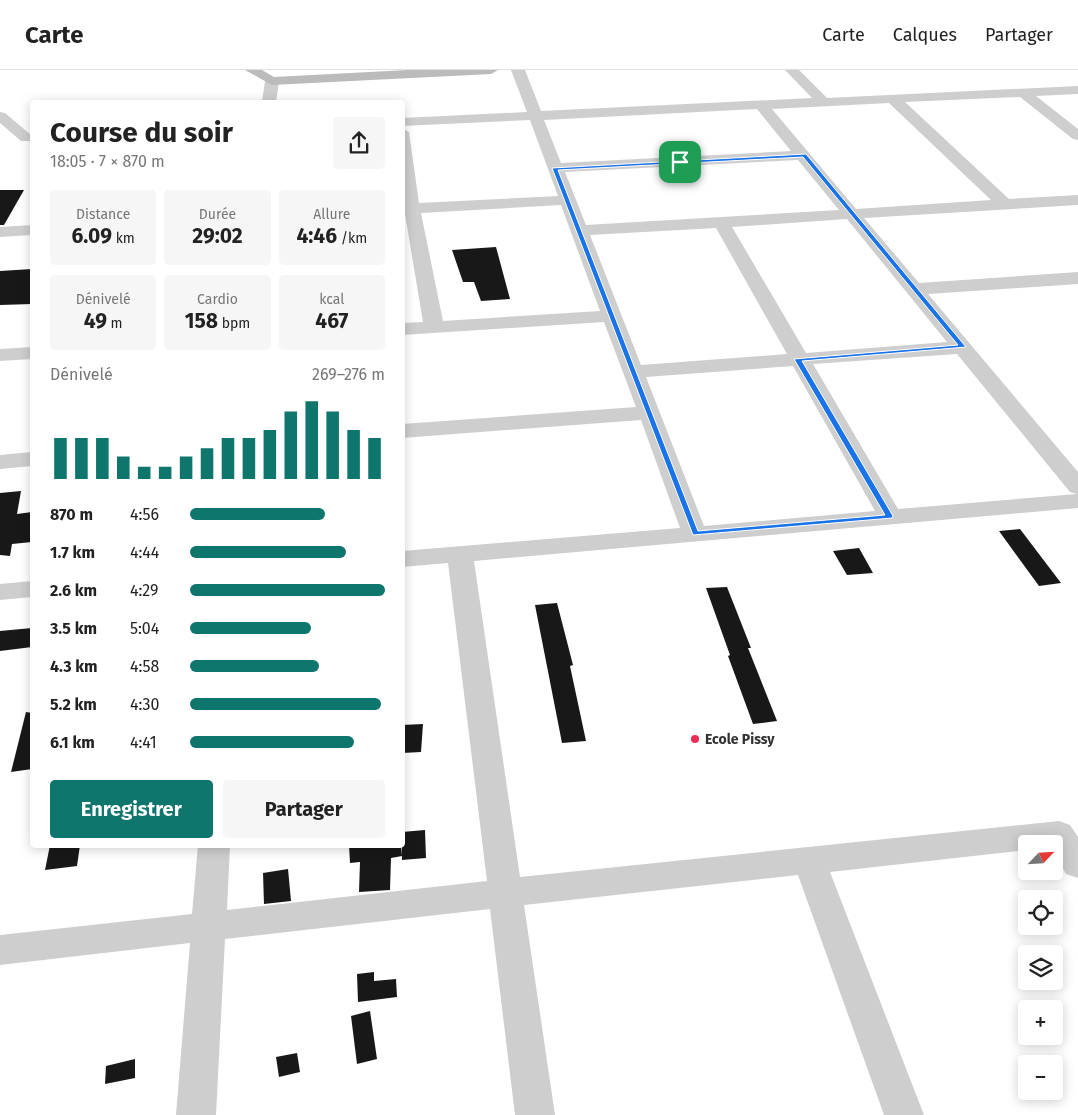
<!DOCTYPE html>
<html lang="fr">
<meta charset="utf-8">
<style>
:root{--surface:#fff;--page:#f6f6f6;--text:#222;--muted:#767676;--line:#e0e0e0;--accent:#0f766e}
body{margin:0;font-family:"Fira Sans",sans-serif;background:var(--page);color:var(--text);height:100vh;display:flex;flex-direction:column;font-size:19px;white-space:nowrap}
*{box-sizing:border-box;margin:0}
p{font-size:16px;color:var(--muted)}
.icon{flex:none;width:28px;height:28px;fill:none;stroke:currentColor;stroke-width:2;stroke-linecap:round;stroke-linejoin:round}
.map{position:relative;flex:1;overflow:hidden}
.panel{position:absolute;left:30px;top:30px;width:375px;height:748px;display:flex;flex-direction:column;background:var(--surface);border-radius:5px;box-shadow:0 2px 12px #0003}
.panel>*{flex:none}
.needle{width:32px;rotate:65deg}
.controls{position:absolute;left:1018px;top:765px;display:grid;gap:10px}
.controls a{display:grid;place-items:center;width:45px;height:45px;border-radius:5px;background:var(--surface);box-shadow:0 2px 12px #0003;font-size:25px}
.pin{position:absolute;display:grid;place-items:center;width:42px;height:42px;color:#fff;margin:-21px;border-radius:10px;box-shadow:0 2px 8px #0006}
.round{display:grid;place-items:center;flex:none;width:52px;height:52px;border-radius:5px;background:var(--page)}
.summary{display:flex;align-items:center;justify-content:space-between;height:85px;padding:0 20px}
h1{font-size:28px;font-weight:700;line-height:38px}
.metrics{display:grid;grid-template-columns:repeat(3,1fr);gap:8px;height:85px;padding:5px 20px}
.metrics div{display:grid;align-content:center;border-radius:5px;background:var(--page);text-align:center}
.metrics b{font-size:21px;font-weight:700}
.metrics small{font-size:14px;font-weight:400}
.metrics p{font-size:14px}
.chart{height:140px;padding:10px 20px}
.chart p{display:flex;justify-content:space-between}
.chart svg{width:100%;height:90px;margin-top:5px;stroke:var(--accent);stroke-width:6}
.action{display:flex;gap:10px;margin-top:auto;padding:10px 20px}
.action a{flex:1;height:58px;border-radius:5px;background:var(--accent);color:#fff;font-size:20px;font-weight:700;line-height:58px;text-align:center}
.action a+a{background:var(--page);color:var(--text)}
ul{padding:0 20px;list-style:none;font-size:16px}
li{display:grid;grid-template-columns:80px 60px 1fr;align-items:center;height:38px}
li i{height:12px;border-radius:6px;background:var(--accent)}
header{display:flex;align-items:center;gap:30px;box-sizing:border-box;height:70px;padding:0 25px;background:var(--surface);border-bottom:1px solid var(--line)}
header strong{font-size:24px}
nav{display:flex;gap:28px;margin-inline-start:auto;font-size:18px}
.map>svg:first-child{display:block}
</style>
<header>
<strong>Carte</strong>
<nav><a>Carte</a><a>Calques</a><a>Partager</a></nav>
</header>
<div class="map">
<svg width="1078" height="1045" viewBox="0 0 1078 1045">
<rect width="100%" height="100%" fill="#fff"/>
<g fill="#181818">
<polygon points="0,120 24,120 4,155 0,155"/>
<polygon points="496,177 510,229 481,231 474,212 463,212 452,180"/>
<polygon points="32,199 32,234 0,235 0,201"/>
<polygon points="21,421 17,444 32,442 32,472 12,474 10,486 0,485 0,423"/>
<polygon points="1020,459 1061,513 1039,516 999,461"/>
<polygon points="859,478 873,503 847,505 833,481"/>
<polygon points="727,517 751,578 748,578 777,651 753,654 728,586 730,585 706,518"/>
<polygon points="557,533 573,595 570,596 586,671 562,673 535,535"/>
<polygon points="32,558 32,577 0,581 0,561"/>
<polygon points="26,642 32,643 32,699 11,702"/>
<polygon points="423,654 421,682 402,683 402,655"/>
<polygon points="425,760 426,788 402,790 402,762"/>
<polygon points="50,775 80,775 77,796 45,800"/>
<polygon points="349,775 401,775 402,786 391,788 390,820 359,822 360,792 350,793"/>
<polygon points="288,799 291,831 264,834 263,803"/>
<polygon points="374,902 374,911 396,909 397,927 358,932 357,904"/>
<polygon points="370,941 377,989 357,994 351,946"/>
<polygon points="297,983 300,1002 279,1007 276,987"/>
<polygon points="135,989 135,1008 105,1014 106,996"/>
</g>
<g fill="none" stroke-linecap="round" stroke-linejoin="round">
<g fill="#cecece" fill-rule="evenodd">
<path d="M511,0h14l16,41 271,-13 -27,-28h14l28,28 251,-12v8l-42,2 42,33v11l-5,-1 -53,-42 -115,5 104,97 69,-4v10l-214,13 55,65 159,-11v12l-150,10 150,178v36l-604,53 46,316 539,-56 11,4 8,12v41l-12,-4 -12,-21v-9h-28v6l-196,22 94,243h-40l-86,-240 -274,30 31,210h-40l-25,-206 -265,30 -9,176h-40l14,-172 -190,22v-30l192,-21 6,-69h32l-3,65 260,-29 -39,-318 -46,4v-16l278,-23 -39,-108 -239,18v-14l234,-17 -32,-85 -202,13v-12l21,-1 -18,-108h-3v-86l7,4 10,71 139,-7 -28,-76 -128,6v-8l125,-6zM889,33l102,97 -135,9 -84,-100zM757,39l34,42 -230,12 -17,-43zM798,90l41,50 -253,15 -21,-53zM561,135l39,106 -157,10 -22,-108zM847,149l100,123 -141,11 -74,-126zM716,158l71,126 -146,11 -51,-130zM957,284l113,138 7,2 -179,15 -85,-145zM793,296l82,145 -171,15 -58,-149z"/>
<polygon points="272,7 279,11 276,32 262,32 265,11"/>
<polygon points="0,42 5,43 31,65 31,71 21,71 0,53"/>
<polygon points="32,155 32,165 0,167 0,157"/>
<polygon points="32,277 32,289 0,291 0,279"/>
<polygon points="32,382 32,396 0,399 0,385"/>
<polygon points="32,511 32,527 0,530 0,514"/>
</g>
<polygon fill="#bbb" fill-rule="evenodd" points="245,0 262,0 274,7 408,0 498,0 491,4 272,15"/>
</g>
<path fill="#1a73e8" stroke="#fff" fill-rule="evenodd" d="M806,84l160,193 -164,14 91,155 -1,2 -199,17 -141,-367zM803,87l155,188 -164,14 91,156 -187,16 -140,-361z"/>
<circle fill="#f12b55" stroke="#fff" stroke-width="2" cx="695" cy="669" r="5"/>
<g text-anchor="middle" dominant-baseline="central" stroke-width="5" stroke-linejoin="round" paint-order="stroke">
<g font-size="14" font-weight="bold" fill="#313131" stroke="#fff" text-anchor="start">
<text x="705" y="669">Ecole Pissy</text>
</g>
</g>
</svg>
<div class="controls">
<a><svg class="needle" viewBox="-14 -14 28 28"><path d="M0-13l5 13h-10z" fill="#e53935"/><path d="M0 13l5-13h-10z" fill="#767676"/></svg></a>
<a><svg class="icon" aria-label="locate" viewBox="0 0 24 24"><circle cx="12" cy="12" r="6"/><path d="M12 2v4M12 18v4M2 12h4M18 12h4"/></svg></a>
<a><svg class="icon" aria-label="layers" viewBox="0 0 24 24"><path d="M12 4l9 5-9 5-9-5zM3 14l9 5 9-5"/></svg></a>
<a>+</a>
<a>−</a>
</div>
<div class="pin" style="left:680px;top:92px;background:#1e9e55"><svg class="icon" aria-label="arrive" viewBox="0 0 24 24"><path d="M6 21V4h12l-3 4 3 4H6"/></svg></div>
<section class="panel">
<div class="summary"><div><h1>Course du soir</h1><p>18:05 · 7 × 870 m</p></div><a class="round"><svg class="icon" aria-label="share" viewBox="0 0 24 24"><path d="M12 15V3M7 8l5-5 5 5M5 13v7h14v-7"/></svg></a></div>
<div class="metrics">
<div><p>Distance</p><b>6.09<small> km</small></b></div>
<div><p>Durée</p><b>29:02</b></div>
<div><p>Allure</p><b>4:46<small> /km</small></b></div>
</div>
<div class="metrics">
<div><p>Dénivelé</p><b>49<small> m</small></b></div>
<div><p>Cardio</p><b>158<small> bpm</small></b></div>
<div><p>kcal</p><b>467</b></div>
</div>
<div class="chart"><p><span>Dénivelé</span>269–276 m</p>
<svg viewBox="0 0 160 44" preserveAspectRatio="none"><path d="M5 44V24M15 44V24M25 44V24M35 44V33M45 44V38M55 44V38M65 44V33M75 44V29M85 44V24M95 44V24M105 44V20M115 44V11M125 44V6M135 44V11M145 44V20M155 44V24"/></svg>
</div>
<ul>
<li><b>870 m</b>4:56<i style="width:69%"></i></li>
<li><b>1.7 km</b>4:44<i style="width:80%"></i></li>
<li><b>2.6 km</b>4:29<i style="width:100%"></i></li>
<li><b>3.5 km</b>5:04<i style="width:62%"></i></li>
<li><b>4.3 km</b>4:58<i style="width:66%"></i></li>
<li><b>5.2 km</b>4:30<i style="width:98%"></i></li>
<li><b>6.1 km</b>4:41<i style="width:84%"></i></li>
</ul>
<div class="action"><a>Enregistrer</a><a>Partager</a></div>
</section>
</div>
